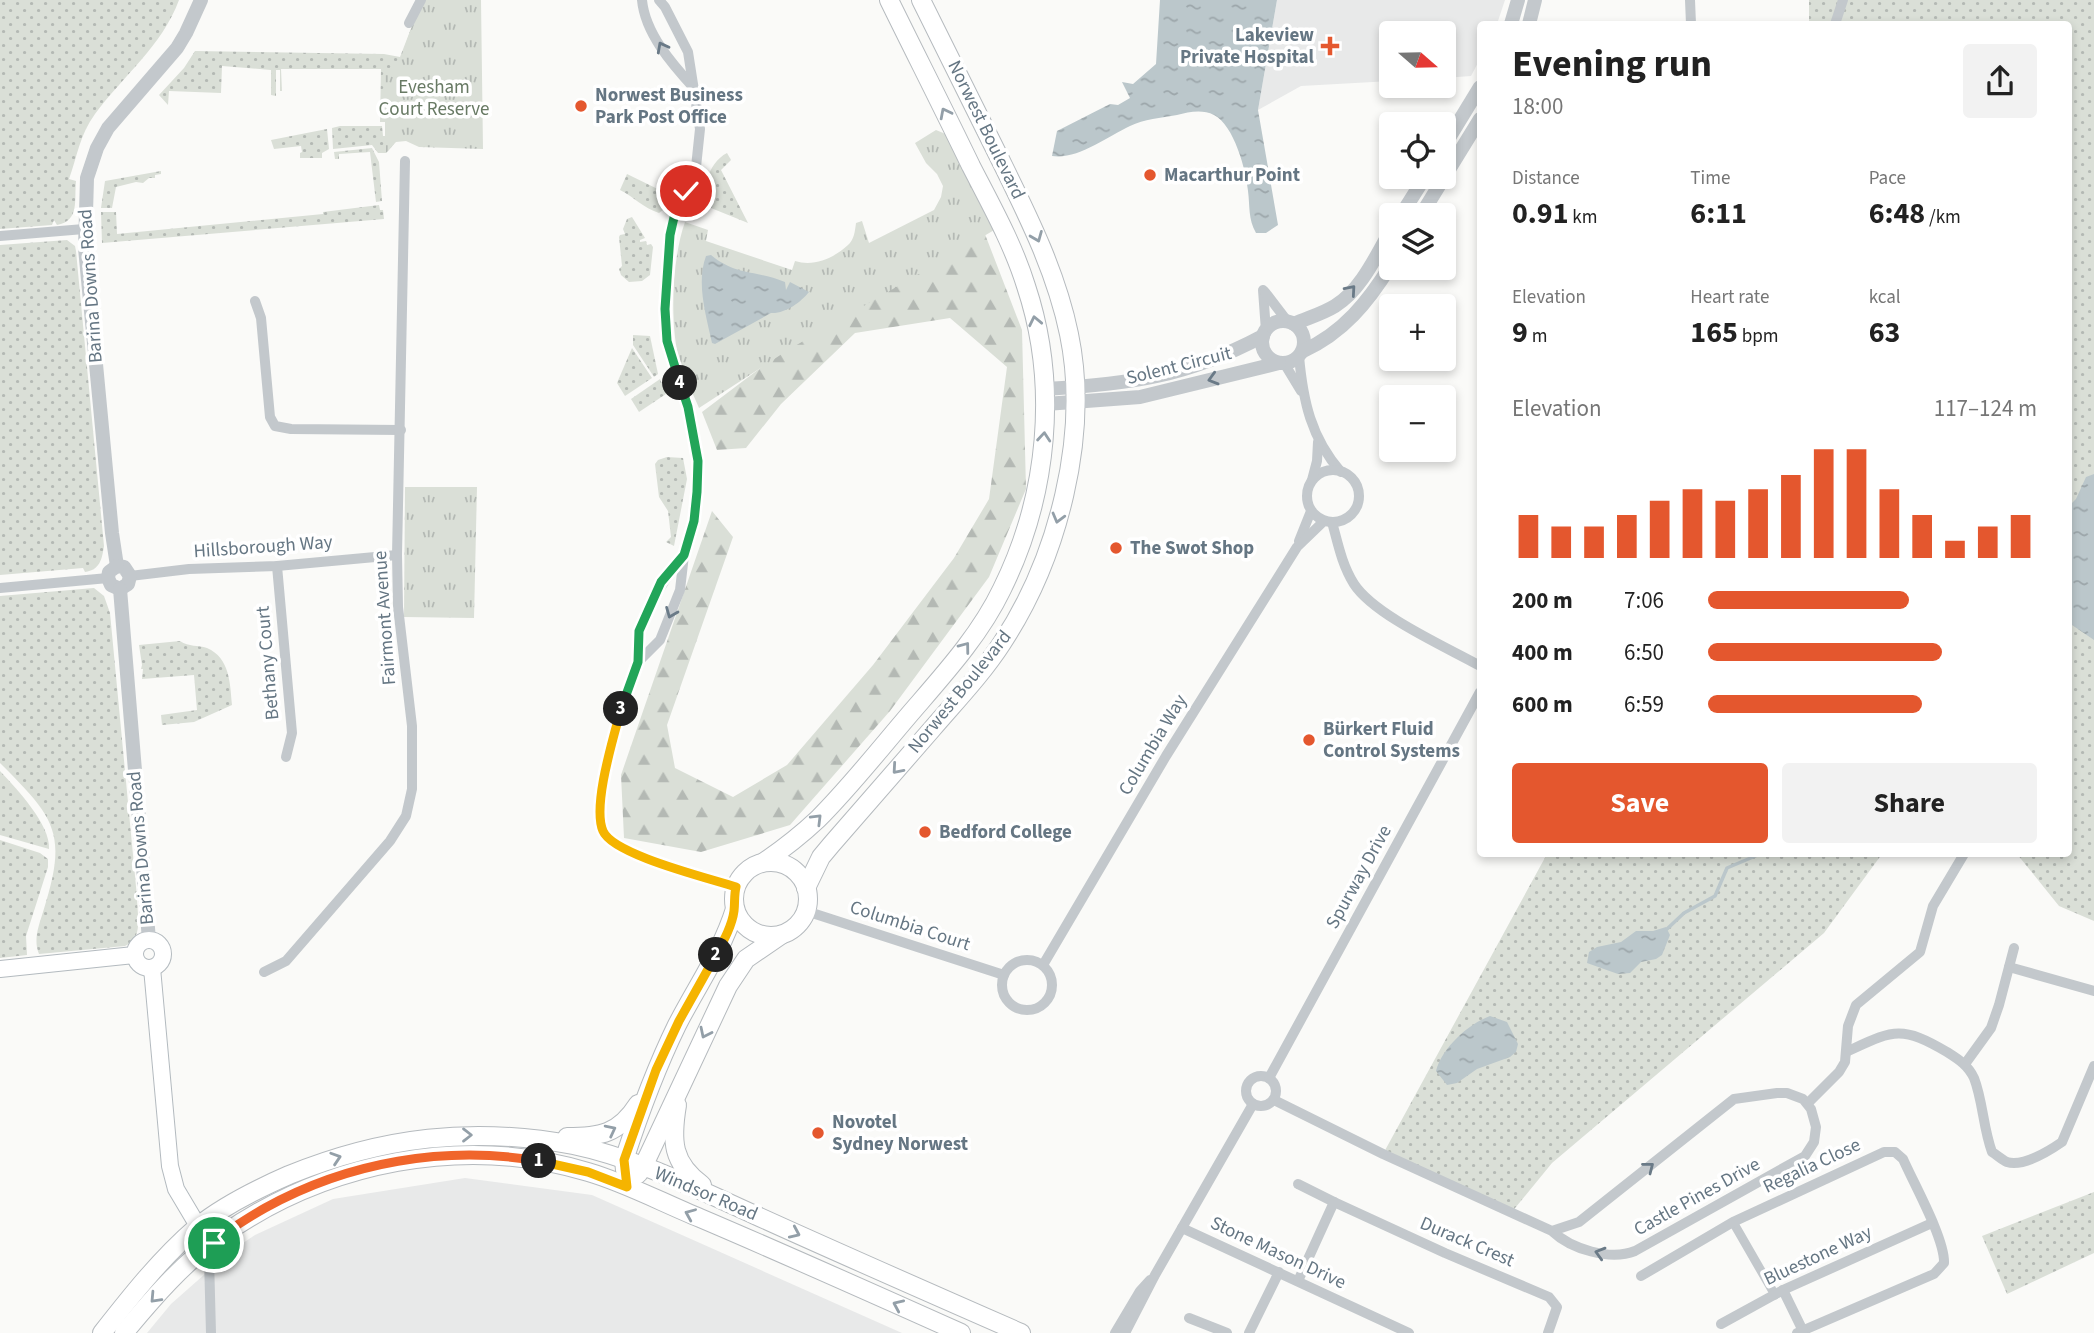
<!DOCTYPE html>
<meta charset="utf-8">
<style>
:root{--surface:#fff;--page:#f2f2f2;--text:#222;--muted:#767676;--accent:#e4572e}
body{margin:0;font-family:"Source Sans 3",sans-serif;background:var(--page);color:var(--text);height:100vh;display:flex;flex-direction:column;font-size:26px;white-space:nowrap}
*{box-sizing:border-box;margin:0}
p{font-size:23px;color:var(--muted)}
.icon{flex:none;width:38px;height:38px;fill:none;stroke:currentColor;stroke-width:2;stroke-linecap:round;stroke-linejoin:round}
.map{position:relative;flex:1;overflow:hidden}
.sheet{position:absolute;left:1477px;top:21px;width:595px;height:836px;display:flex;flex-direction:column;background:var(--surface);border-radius:7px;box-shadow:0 4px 10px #0003}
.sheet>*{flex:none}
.needle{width:46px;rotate:110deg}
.controls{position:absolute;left:1379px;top:21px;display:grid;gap:14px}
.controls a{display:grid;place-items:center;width:77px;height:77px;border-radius:7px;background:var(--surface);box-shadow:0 4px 10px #0003;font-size:35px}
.pin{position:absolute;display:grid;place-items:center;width:60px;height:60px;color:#fff;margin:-30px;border:4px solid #fff;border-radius:50%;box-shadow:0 2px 7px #0007}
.km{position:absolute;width:35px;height:35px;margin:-18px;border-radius:50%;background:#222;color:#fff;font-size:19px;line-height:35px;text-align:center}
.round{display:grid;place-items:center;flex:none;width:74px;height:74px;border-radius:7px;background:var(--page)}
.overview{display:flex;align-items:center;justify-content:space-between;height:119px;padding:0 35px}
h1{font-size:38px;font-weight:700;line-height:52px}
.stats{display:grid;grid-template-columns:repeat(3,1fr);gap:10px;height:119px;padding:7px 35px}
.stats div{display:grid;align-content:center}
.stats b{font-size:30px;font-weight:700}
.stats small{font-size:19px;font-weight:400}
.stats p{font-size:19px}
.chart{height:196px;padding:14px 35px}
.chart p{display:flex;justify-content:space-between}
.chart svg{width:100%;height:126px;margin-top:7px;stroke:var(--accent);stroke-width:6}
.button{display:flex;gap:14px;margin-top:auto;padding:14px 35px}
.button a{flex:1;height:80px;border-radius:7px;background:var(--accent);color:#fff;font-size:28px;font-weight:700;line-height:80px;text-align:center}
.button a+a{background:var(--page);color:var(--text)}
ul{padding:0 35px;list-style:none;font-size:23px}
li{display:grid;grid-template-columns:112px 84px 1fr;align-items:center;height:52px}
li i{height:18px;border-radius:9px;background:var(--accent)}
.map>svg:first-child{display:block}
</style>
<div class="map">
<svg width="2094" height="1333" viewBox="0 0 2094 1333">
<defs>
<pattern id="grass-dots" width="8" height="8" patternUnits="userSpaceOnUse" patternTransform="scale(1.75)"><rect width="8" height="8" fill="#dadfd7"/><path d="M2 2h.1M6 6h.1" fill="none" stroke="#b4b9b4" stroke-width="1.8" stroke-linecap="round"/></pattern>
<pattern id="forest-firs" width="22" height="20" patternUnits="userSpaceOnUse" patternTransform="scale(1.75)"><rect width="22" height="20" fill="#dadfd7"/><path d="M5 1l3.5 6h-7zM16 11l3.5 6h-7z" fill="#b4b9b4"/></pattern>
<pattern id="park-tufts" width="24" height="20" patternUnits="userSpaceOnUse" patternTransform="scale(1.75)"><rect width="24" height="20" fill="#dadfd7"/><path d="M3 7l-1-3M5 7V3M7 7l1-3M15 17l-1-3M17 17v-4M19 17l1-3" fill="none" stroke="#b4b9b4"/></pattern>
<pattern id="water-ripples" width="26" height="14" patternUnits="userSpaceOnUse" patternTransform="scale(1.75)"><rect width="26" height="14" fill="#bbc7cb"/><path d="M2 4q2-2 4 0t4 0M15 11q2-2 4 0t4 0" fill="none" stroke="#9ca6aa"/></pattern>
</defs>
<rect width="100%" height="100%" fill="#fafaf8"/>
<g fill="#e8e9e9">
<polygon points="1277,0 1505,0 1497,24 1480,24 1480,59 1471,76 1444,78 1444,33 1391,33 1391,81 1301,86 1258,110"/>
<polygon points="465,1178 592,1195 902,1333 147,1333 171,1304 231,1251 255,1235 333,1199"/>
</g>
<g fill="url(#grass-dots)">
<path d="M0,0h179c-17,46 -56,76 -84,114 -15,20 -18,43 -26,65l7,2c-2,19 4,40 -19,44l-3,-5 -2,5 -52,4z"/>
<polygon points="1809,0 2094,0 2094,921 2059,906 2017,854 2068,854 2068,24 1809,24"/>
<polygon points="412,26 393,132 394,144 386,153 378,153 372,145 333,149 332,128 340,126 382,126 383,136 385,136 385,122 380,122 381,69 281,69 282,91 280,91 280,70 276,70 276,96 271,95 271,70 222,66 221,93 169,91 168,105 159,95 184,68 195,51 384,54 400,57"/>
<polygon points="327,129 329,149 322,153 322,158 300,158 300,153 302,152 301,146 274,149 271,140"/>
<polygon points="372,148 379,162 382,201 376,202 370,152 339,154 339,159 335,159 334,152"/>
<path d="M727,153l4,7 -10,10 27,53 -42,-17 -3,10 -8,-2c8,-21 12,-51 32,-61z"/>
<polygon points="161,171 161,174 155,175 155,178 149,178 143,183 136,182 116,187 112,208 101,208 105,181"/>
<path d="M627,174l43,21 -4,5 -3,10 -4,3c-16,-5 -25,-16 -39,-23z"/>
<polygon points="379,205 380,210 383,210 384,219 102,243 101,212 116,212 117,234 323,214 323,212"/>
<polygon points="632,217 645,238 640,240 640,242 646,241 647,245 651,244 653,247 650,275 642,281 629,282 621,275 619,269 622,266 619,237 620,235 625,234 623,229 627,219"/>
<path d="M67,240l8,6 1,5 28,295c-2,13 -4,24 -19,26l-2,-4 -83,7v-330z"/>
<polygon points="633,335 650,336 658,374 654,377 633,345"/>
<polygon points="632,348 652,378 625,396 617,383"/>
<polygon points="660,379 666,394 639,412 631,399"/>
<polygon points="667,457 683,458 687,479 674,546 666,542 671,537 668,511 659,497 655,464 658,460"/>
<path d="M94,588l10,8 6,17 27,284c0,18 7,41 -12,49l-86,8c-6,-14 0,-29 4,-42 25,-79 13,-93 -43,-149v-167z"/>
<path d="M180,641c9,6 18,4 27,7 23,10 23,35 25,57l-38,17 -32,3 -1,-10 36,-5 -3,-35 -52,4 1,-10h-2l1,-4 -3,-20z"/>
<path d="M0,771c16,17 51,54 49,78l-49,-14z"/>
<polygon points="0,840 40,853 48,859 48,867 26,936 27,955 0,958"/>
<polygon points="1547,854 1882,854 1824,933 1552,1163 1511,1213 1383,1154"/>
<polygon points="2094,1192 2094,1253 2007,1294 1982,1236"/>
</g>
<polygon fill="url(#forest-firs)" points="966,185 1022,330 1026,489 989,577 890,711 790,825 701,852 624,838 621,775 712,511 733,537 667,725 675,768 733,797 787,765 873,665 954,558 989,499 1007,367 950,318 855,333 781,404 746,448 717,450 702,412 759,369"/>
<g fill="url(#park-tufts)">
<polygon points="426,0 481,0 483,149 419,147 406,141 396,142 386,153 385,73 401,57 412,26"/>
<path d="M936,130l12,5 48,94 -208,121 -89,58c-6,-15 -15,-30 -19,-45 -11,-38 -8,-105 5,-141l23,8 -2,11 86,29 3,-9c19,6 39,-3 53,-16 6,-5 7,-14 8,-22l6,-2 7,22 65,-33 7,-13 2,-11 -6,-12 -11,-11 -11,-20z"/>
<polygon points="405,487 477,487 474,618 404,617"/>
</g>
<g fill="url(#water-ripples)">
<path d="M1160,0h117l-19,110 20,115 -12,8h-10c-8,-14 -6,-27 -8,-42 -2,-21 -14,-66 -34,-76 -12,-6 -25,-3 -37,0 -16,3 -33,4 -47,11 -23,11 -53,34 -78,30l5,-25 53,-27 8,1 12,-7 -8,-16 11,2 23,-20z"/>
<path d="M711,255c25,21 46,15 74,27l1,8 4,-8 19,10c-8,10 -24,22 -38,21l-56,31 -3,-1c-6,-28 -16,-60 -6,-87z"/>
<polygon points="2094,474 2094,640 2069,623 2068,507 2076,499 2086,477"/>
<polygon points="1666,927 1670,935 1662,955 1656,959 1641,962 1630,973 1618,974 1587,963 1589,952 1597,947 1621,942 1636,931 1653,931"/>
<path d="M1490,1016l17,6 11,22 -2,8 -6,5 -33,12 -20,14 -10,2 -11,-14c6,-23 32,-47 54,-55z"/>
</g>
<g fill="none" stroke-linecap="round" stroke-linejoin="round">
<polyline stroke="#bbc7cb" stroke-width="3.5" points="1667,929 1684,913 1715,896 1727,868 1760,854"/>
<defs>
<g id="secondary">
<circle cx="149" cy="954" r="14"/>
<polyline points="152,968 170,1166 176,1189 198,1226"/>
<polyline points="0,969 134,955"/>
</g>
<g id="primary">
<path d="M764,862c19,-13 37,-27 54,-43 34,-34 65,-74 97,-111 32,-37 66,-75 87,-119 46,-93 57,-204 24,-303 -13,-42 -35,-81 -55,-120 -27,-56 -55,-111 -82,-166"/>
<circle cx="771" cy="899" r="37"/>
<path d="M806,888l15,-31 10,-12c33,-38 67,-77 101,-116 24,-28 50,-55 70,-86 56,-85 88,-208 67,-309 -13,-63 -42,-120 -70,-177 -26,-53 -52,-105 -78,-157"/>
<path d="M677,1105c-6,36 -5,58 25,80"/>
<path d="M567,1137c33,0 52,-3 71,-33"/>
<path d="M625,1170l-1,-10c15,-46 32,-92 53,-135 20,-39 45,-74 58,-116"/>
<polyline points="638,1174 643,1167 728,986 746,959 781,935"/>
<path d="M102,1333c29,-37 59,-75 95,-106 27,-22 60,-38 92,-52 93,-38 184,-49 284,-30 63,13 124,44 182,70 88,40 177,79 266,118"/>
<path d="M124,1333c28,-34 60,-71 97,-97 105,-74 242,-102 367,-64 38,11 75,31 112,46 87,37 174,76 261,115"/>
</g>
</defs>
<use href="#secondary" stroke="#b3babf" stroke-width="18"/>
<use href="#primary" stroke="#b5babe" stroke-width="20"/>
<polyline stroke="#c3c8cc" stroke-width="9" points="1733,1222 1775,1295"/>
<g stroke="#c3c8cc" stroke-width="10">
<path d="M642,0c3,33 30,64 52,88"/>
<polyline points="1690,0 1691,24"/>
<polyline points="409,23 421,0"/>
<polyline points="1835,24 1843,0"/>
<polyline points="0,236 84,229"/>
<polyline points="1263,290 1266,331"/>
<polyline points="1265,292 1288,322"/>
<polyline points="255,301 261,318 270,417 275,426 291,429 401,430"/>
<path d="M1299,356c4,45 12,82 42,116"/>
<polyline points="1284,363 1301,391"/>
<circle cx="1333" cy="496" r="26"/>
<polyline points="1312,480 1317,461 1318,442"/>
<path d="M1332,522c6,22 10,43 22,62 20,31 92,63 126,82"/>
<polyline points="1299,541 1311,511"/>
<path d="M684,555c-20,24 -32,44 -43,73 -5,11 -1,25 -4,36 -9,35 -55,145 -30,174 16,20 101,40 129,49"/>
<polyline points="277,566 292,733 286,757"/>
<polyline points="130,576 189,569 277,566 397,555"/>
<polyline points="0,588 108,578"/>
<polyline points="638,662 660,640 680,590 684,555 693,521 697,492 698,461 694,435 688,407 667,341 665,309 672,223 696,167 700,129 688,52 665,7 659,0"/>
<polyline points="806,911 1004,975"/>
<circle cx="1027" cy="985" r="25"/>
<polyline points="1043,965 1166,756 1297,547 1324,521"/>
<polyline points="2009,967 2094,991"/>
<polyline points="264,972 286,961 390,841 406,816 412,789 412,726 398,607 397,555 405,161"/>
<path d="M1846,1052c46,-21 54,-28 101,0 11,7 21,13 27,26 9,23 9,50 18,74 5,3 10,8 15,10 16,5 42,-11 55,-20l32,-76"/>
<polyline points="1965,1064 1991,1028 1999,1005 2014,948"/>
<circle cx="1261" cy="1091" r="15"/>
<polyline points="1269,1078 1480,692"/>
<path d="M1274,1100l109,54 169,77c19,18 58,30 83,20l170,-95 9,-14 2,-15 -5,-18 -8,-10 -16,-6h-10l-43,6 -155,123 -27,9"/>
<polyline points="1808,1103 1839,1072 1845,1062 1848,1026 1856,1005 1920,952 1933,906 1964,854"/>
<polyline points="1298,1184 1334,1202"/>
<polyline points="1182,1228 1409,1333"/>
<path d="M1641,1276l92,-54 151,-70h11l8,7c11,25 42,80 41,104l-10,11 -137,59"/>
<polyline points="1298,1281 1334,1202 1445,1253 1549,1297 1557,1307 1548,1333"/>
<polyline points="1783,1290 1803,1331"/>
<polyline points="1189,1318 1227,1333"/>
<polyline points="1721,1324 1783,1290 1932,1223"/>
<polyline points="211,1333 209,1258 213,1245"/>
<polyline points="1115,1333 1140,1291 1150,1280"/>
<polyline points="1125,1333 1155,1275 1253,1104"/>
<polyline points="1249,1333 1279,1272"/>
</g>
<g stroke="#c3c8cc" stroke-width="14">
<polyline points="1511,24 1518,0"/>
<polyline points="1529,24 1535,0"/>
<polyline points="1444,146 1480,87"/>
<polyline points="1401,215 1425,177"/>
<polyline points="1421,215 1480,119"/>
<circle cx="1283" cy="342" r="21"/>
<path d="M1294,324c13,-6 28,-10 41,-18 26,-16 41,-50 56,-76"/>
<path d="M1303,351c40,-18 65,-49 88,-86"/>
<path d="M1045,389c85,-5 141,-12 218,-53"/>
<polyline points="1046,404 1140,397 1279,363"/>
<polyline points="117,566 112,533 85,248 87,178 97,148 108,128 177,48 186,33 201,0"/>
<polyline points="117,566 124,567 130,576 128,584 120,589"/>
<polyline points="117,566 109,572 108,578 111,585 120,589"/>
<polyline points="120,589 149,940"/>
</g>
<use href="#secondary" stroke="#fff" stroke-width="16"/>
<use href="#primary" stroke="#fff" stroke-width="18"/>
</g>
<defs><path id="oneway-chevron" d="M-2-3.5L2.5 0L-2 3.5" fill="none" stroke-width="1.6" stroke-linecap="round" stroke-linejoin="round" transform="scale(1.75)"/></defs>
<g stroke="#6a7a87">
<use href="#oneway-chevron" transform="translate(662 47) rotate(-118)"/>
<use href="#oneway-chevron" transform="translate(1351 290) rotate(-49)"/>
<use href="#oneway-chevron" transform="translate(1213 379) rotate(164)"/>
<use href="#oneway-chevron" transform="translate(671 613) rotate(112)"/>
<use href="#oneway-chevron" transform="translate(1649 1167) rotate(-38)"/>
<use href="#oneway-chevron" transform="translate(1600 1253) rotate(-164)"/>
</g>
<g stroke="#939fa8">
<use href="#oneway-chevron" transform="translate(945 113) rotate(-117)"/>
<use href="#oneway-chevron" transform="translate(1037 237) rotate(68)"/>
<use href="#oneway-chevron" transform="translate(1035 321) rotate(-102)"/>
<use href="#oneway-chevron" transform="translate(1044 437) rotate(-85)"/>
<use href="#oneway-chevron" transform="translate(1058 518) rotate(105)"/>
<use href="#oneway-chevron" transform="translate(965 647) rotate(-53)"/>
<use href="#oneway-chevron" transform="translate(897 769) rotate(131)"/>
<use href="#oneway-chevron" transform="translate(817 819) rotate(-45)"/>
<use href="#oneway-chevron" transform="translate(705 1033) rotate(116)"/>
<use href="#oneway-chevron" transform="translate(611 1130) rotate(-27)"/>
<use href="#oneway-chevron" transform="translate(467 1135)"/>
<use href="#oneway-chevron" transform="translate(336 1158) rotate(-18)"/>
<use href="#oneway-chevron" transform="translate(690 1214) rotate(-157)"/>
<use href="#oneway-chevron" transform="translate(795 1233) rotate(24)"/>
<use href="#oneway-chevron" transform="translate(155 1298) rotate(133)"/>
<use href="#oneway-chevron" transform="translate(898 1305) rotate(-156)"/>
</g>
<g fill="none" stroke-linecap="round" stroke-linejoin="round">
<defs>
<path id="split-1" d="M214,1243l5,-6c15,-10 30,-20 46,-29 83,-46 180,-63 274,-47"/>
<polyline id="split-2" points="539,1161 588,1172 627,1187 624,1160 656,1070 679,1021 716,955"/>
<path id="split-3" d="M621,709c-7,27 -29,97 -18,122 10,24 106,47 133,56 -2,8 -1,15 -2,24 -2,15 -11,31 -18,44"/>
<polyline id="split-4" points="621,709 638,662 639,631 661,582 684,555 694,521 697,492 698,461 688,407 680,383"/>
<polyline id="split-5" points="680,383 667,341 665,309 670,235 675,213 686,191"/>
</defs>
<use href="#split-1" stroke="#fff" stroke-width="14"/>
<use href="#split-2" stroke="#fff" stroke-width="14"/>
<use href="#split-3" stroke="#fff" stroke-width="14"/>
<use href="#split-4" stroke="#fff" stroke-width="14"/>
<use href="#split-5" stroke="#fff" stroke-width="14"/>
<use href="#split-1" stroke="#f0652b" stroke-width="9"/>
<use href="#split-2" stroke="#f5b400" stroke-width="9"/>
<use href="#split-3" stroke="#f5b400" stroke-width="9"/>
<use href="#split-4" stroke="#22a559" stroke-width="9"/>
<use href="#split-5" stroke="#22a559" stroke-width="9"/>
</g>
<g fill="#e4572e" stroke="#fff" stroke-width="2.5">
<path d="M1326.5 35.5h7v7h7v7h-7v7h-7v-7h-7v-7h7z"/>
<circle cx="581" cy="106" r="7"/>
<circle cx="1150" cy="175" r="7"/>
<circle cx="1116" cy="548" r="7"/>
<circle cx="1309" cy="740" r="7"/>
<circle cx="925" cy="832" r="7"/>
<circle cx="818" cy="1133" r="7"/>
</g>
<g text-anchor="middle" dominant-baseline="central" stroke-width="7" stroke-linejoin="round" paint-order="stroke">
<g font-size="19" font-weight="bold" fill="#657683" stroke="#fff" text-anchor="start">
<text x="1314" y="35" text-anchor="end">Lakeview<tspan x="1314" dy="22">Private Hospital</tspan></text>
<text x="595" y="95">Norwest Business<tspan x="595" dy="22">Park Post Office</tspan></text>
<text x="1164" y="175">Macarthur Point</text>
<text x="1130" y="548">The Swot Shop</text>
<text x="1323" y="729">Bürkert Fluid<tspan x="1323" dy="22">Control Systems</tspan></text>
<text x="939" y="832">Bedford College</text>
<text x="832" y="1122">Novotel<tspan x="832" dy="22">Sydney Norwest</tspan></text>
</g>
<g font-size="19" fill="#687a64" stroke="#fff">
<text x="434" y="87">Evesham<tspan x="434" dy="22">Court Reserve</tspan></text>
</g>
<g font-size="19" fill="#657683" stroke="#fff">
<text transform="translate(986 130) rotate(64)">Norwest Boulevard</text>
<text transform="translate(91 286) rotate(-94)">Barina Downs Road</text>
<text transform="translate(1179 366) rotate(-14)">Solent Circuit</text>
<text transform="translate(263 547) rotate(-4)">Hillsborough Way</text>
<text transform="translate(385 618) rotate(-94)">Fairmont Avenue</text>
<text transform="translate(268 663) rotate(-95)">Bethany Court</text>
<text transform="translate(960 692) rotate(-51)">Norwest Boulevard</text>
<text transform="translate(1153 745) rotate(-59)">Columbia Way</text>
<text transform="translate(141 848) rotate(-95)">Barina Downs Road</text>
<text transform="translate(1359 877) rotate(-61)">Spurway Drive</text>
<text transform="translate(910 926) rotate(18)">Columbia Court</text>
<text transform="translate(1812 1166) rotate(-25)">Regalia Close</text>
<text transform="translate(706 1194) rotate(23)">Windsor Road</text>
<text transform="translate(1697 1197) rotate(-29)">Castle Pines Drive</text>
<text transform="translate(1467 1242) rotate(23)">Durack Crest</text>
<text transform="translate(1278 1253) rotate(25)">Stone Mason Drive</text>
<text transform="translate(1818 1256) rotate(-25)">Bluestone Way</text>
</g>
</g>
</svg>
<div class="controls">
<a><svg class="needle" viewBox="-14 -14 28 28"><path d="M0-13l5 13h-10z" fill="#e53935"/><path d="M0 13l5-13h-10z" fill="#767676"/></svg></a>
<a><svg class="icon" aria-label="locate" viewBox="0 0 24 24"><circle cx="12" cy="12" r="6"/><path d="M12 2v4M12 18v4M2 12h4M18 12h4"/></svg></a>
<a><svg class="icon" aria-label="layers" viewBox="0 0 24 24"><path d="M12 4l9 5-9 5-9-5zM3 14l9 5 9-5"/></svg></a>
<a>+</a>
<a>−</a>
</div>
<div class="pin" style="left:214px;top:1243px;background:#1e9e55"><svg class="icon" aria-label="arrive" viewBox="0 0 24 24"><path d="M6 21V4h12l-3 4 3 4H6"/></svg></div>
<div class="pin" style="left:686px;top:191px;background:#d93025"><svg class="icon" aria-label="check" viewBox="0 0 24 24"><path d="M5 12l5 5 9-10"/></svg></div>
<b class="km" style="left:539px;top:1161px">1</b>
<b class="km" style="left:716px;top:955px">2</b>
<b class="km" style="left:621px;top:709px">3</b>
<b class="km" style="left:680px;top:383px">4</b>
<section class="sheet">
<div class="overview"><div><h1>Evening run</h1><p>18:00</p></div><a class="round"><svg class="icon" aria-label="share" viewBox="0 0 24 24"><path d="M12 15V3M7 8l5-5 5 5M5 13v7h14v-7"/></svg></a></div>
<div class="stats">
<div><p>Distance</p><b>0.91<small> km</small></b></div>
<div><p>Time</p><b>6:11</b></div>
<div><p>Pace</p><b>6:48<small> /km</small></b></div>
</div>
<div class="stats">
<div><p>Elevation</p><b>9<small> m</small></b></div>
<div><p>Heart rate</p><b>165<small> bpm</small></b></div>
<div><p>kcal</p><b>63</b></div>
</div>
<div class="chart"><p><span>Elevation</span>117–124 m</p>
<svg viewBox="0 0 160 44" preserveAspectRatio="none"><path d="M5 44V29M15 44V33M25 44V33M35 44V29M45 44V24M55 44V20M65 44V24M75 44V20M85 44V15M95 44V6M105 44V6M115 44V20M125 44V29M135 44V38M145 44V33M155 44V29"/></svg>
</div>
<ul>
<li><b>200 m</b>7:06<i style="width:61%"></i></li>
<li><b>400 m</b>6:50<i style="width:71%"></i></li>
<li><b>600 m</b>6:59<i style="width:65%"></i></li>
</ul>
<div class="button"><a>Save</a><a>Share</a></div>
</section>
</div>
